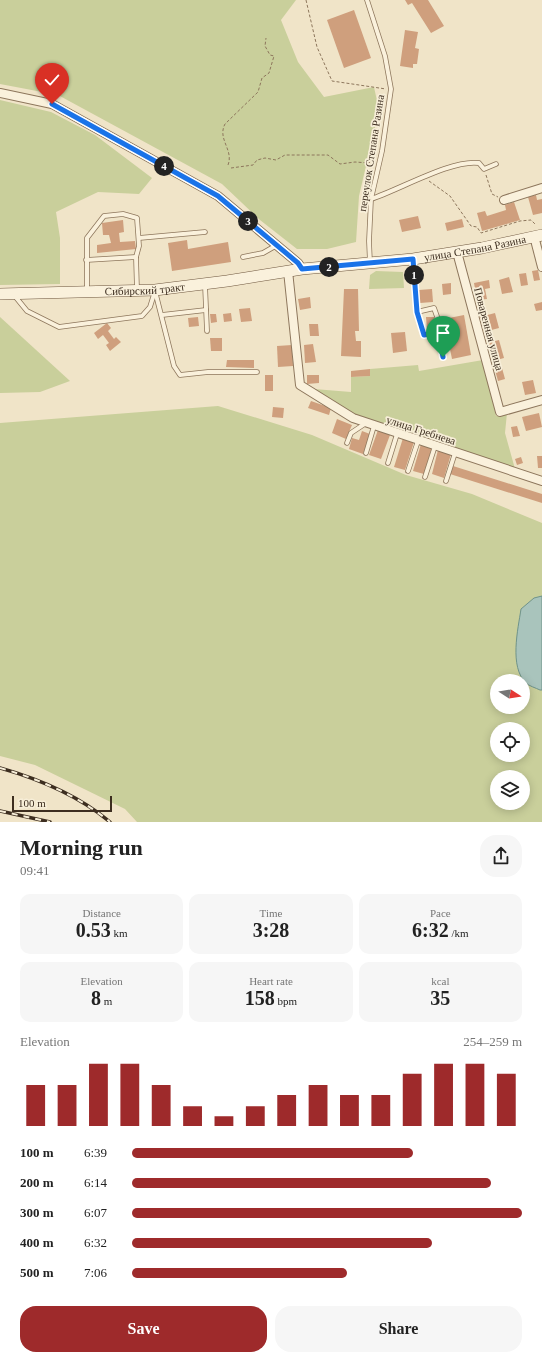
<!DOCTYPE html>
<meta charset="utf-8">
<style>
:root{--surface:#fff;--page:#f6f6f6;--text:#222;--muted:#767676;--accent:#9e2a2b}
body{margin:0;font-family:"Times New Roman",serif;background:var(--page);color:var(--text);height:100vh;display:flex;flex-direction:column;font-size:15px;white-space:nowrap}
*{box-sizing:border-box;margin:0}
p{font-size:13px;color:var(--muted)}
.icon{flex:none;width:22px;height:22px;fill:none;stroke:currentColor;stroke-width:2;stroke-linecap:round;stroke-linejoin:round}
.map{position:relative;height:822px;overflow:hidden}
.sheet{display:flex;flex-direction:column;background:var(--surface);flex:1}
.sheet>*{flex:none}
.needle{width:26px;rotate:102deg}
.tools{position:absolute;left:490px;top:674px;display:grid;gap:8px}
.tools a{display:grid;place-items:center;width:40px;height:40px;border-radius:50%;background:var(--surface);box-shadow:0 2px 10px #0003;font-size:20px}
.scale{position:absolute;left:12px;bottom:10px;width:100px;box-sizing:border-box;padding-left:4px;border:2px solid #3d2e20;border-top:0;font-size:11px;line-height:14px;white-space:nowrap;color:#3d2e20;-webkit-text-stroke:3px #f7eed8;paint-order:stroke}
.pin{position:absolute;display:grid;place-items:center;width:34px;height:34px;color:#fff;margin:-41px -17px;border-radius:50% 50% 50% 0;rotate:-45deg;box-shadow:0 0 4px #0007}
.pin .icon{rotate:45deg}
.km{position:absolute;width:20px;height:20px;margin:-10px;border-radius:50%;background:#222;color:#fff;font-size:11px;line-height:20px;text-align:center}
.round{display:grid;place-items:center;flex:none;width:42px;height:42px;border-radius:16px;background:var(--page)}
.overview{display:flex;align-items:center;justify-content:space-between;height:68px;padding:0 20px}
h1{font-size:22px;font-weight:700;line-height:30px}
.metrics{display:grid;grid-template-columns:repeat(3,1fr);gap:6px;height:68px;padding:4px 20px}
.metrics div{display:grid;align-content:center;border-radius:10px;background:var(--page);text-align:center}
.metrics b{font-size:20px;font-weight:700}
.metrics small{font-size:11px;font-weight:400}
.metrics p{font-size:11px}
.chart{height:112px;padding:8px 20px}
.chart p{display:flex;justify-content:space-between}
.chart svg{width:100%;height:72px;margin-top:4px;stroke:var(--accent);stroke-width:6}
.primary-button{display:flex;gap:8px;margin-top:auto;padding:8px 20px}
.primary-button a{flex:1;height:46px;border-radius:16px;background:var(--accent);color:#fff;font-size:16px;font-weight:700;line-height:46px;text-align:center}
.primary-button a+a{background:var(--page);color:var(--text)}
ul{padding:0 20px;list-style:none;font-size:13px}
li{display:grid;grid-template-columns:64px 48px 1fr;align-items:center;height:30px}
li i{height:10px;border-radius:5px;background:var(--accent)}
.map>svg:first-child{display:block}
</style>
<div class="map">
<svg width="542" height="822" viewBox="0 0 542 822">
<rect width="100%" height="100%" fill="#f0e4c8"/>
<g fill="#c9cf9b" fill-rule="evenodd">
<polygon points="0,0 296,0 281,20 298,62 324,97 374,87 379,110 359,196 356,242 327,249 297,249 260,220 222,184 58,95 0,84"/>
<polygon points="0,100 51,112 95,135 152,178 139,194 98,192 56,212 60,238 60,284 0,285"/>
<polygon points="376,271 403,272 404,288 369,289 370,275"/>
<polygon points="0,317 70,381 40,392 0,393"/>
<polygon points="483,360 496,416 507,413 505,433 515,469 355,417 333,400 314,389 351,392 351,377 370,376 370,369 418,365 419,371"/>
<path d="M218,406l94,29 94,40 66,19 70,29v299h-405l-12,-13 -90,-44 -35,-9v-333zM497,681h26v26h-26zM497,729h26v26h-26zM497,777h26v26h-26z"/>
</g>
<path fill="#a9c4bc" stroke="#6f938a" d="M542,596v94h-2c-4,-2 -11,-4 -14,-7 -17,-16 -8,-54 -5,-74l13,-11z"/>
<g fill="#cf9f7d">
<polygon points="405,0 428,0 444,26 431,33 412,3 408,5"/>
<polygon points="354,10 371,58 344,68 327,20"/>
<polygon points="405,30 418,32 415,48 419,49 417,64 413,64 413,68 400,66"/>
<polygon points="536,195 537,200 542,199 542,213 533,215 528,197"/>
<polygon points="514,202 520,220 482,231 477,213 485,211 487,216 506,210 505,205"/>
<polygon points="418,216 421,228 402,232 399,220"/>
<polygon points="462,219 464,227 447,231 445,223"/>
<polygon points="123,220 124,232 119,233 120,242 135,241 136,249 97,253 97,245 111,243 109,235 103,235 102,223"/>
<polygon points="187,240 188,249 228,242 231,262 172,271 168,243"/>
<polygon points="538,270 540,280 534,281 532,271"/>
<polygon points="526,273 528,285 521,286 519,274"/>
<polygon points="509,277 513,292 502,294 499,280"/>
<polygon points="489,280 490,288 485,289 487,299 477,300 474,283"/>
<polygon points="451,283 451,294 443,295 442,284"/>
<polygon points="344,289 358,289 359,331 355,331 356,341 361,341 361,357 341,356"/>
<polygon points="432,289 433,302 420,303 419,290"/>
<polygon points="310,297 311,308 300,310 298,299"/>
<polygon points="542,302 542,310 536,311 534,304"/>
<polygon points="250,308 252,321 241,322 239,309"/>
<polygon points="231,313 232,321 224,322 223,314"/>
<polygon points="495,313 499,328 484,332 480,317"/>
<polygon points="210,314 216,314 217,322 211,323"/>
<polygon points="464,315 471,355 452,359 444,319"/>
<polygon points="198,317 199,326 189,327 188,318"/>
<polygon points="426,317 434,317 435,330 427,330"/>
<polygon points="107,323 111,328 108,331 114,339 116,337 121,342 110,351 106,345 109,343 103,335 98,339 94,333"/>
<polygon points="309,324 318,324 319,336 310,336"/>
<polygon points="405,332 407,351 393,353 391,333"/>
<polygon points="210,338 222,338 222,351 211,351"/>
<polygon points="499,340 504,358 493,361 488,343"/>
<polygon points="313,344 316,362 305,363 304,345"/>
<polygon points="292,345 293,366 278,367 277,346"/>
<polygon points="227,360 254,360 254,368 226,367"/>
<polygon points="502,368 505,379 498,381 495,370"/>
<polygon points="370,369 370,376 351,377 351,371"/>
<rect x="265" y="375" width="8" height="16"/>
<polygon points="307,375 319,375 319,383 307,384"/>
<polygon points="533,380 536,393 525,395 522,382"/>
<polygon points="311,401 331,408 329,415 308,408"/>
<polygon points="273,407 284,408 283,418 272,417"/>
<polygon points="539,413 542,427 526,431 522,417"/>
<polygon points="337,419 352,425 346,439 332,433"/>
<polygon points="517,426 520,436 513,437 511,427"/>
<polygon points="378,430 390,435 381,459 369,455"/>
<polygon points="362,431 370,434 363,454 349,449 352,438 359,440"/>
<polygon points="403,438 414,442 405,470 394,467"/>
<polygon points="421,444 432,447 424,474 413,471"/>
<polygon points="438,450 451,454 444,478 432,474"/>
<polygon points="537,456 542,456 542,468 538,468"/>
<polygon points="521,457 523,463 517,465 515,459"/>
<polygon points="453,466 542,494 542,503 450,474"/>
</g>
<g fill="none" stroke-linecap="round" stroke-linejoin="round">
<defs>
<g id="lane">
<polyline points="367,0 385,56 391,89 382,151 371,199 369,241 370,263"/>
<path d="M371,199c28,-9 81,-40 108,-36l5,6 12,-5"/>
<polyline points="139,238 205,232"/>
<polyline points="243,257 263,253 277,245"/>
<polyline points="413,259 417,312 424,335 438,333 443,357"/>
<polyline points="86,260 136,257 137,290"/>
<polyline points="205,285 207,331"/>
<polyline points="87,290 87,238 104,216 123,214 137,218 139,246 136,257"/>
<polyline points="155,291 174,366 180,375 208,372 257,372"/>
<polyline points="14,295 27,311 59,327 142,316 150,307 155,291"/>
<polyline points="417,312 434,308 440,325 438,333"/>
<polyline points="162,315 206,310"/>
<polyline points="347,443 351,433 366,423"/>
<polyline points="366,453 374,426"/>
<polyline points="388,463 397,434"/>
<polyline points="408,471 418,441"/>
<polyline points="425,477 435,446"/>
<polyline points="446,481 455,453"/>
</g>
<g id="street">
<polyline points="0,93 52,104 218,196 298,263 302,269"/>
<polyline points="504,200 542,188"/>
<polyline points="534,236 542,267"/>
<polyline points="457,252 500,412 542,400"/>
<polyline points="288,271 300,385 353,418 542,481"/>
</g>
<g id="secondary">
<path id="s1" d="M0,294l155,-4 72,-9 75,-12 111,-10 69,-11 60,-13"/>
</g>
</defs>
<use href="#lane" stroke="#8d765c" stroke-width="5.5"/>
<use href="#street" stroke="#8d765c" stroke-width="10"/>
<use href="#secondary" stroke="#6f573f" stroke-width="12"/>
<g stroke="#8d765c" stroke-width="1" stroke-dasharray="3 2" stroke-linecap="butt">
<polyline points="306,0 317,47 332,81 386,89"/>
<path d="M228,165c6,-15 -11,-26 -3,-41l33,-32 4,-14 7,-5 5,-17 -4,-1 -5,-9 1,-8"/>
<polyline points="231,168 253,165 257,160 265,158 276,160 285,155 328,155 340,164 355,162 369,163 376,154"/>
<polyline points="486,175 492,194 498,197"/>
<polyline points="429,181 450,196 471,226 477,227 481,233 520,221 531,220 535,224"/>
</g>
<use href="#lane" stroke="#faf1dc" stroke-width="4"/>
<use href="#street" stroke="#faf1dc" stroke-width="8"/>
<use href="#secondary" stroke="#faf1dc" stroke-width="11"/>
<defs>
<g id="rail">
<path d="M0,768c39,11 79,28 110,54"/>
<polyline points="0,811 50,822"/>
</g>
</defs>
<use href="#rail" stroke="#3d2e20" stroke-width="3.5"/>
<use href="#rail" stroke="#f7eed8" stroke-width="2" stroke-dasharray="6" stroke-linecap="butt"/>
</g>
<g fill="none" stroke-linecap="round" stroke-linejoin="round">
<defs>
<polyline id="route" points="52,104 218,196 298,263 302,269 413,259 417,312 424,335 438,332 443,357"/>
</defs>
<use href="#route" stroke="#fff" stroke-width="8"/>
<use href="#route" stroke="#1a73e8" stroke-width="5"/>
</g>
<g text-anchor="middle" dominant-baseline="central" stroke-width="3.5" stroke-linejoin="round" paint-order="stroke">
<g font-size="11" fill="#3d2e20" stroke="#f7eed8">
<text transform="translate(371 153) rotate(-81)">переулок Степана Разина</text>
<text stroke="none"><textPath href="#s1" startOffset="478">улица Степана Разина</textPath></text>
<text stroke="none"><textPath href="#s1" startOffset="145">Сибирский тракт</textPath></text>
<text transform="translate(489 329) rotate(75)">Поваренная улица</text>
<text transform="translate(421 430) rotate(18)">улица Гребнева</text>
</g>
</g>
</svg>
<div class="tools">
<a><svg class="needle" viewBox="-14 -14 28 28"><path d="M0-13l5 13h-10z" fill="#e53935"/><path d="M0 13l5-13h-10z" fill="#767676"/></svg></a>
<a><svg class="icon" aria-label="locate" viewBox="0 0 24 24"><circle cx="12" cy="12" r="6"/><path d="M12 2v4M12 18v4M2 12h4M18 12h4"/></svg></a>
<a><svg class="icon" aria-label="layers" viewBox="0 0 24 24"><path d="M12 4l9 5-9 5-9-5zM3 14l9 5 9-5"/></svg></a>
</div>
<div class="scale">100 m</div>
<div class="pin" style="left:443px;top:357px;background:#1e9e55"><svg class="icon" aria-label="arrive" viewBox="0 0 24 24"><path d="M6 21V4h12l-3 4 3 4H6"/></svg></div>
<div class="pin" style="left:52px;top:104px;background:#d93025"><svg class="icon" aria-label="check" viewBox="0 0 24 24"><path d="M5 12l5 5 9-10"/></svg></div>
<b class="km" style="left:414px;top:275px">1</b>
<b class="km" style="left:329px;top:267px">2</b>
<b class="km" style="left:248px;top:221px">3</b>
<b class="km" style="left:164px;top:166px">4</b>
</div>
<section class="sheet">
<div class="overview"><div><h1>Morning run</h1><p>09:41</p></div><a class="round"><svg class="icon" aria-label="share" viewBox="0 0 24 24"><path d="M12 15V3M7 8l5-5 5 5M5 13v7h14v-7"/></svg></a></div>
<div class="metrics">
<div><p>Distance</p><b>0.53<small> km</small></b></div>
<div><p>Time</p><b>3:28</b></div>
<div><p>Pace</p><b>6:32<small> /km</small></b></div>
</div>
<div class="metrics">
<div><p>Elevation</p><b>8<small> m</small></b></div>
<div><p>Heart rate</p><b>158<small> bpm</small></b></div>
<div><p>kcal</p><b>35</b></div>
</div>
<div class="chart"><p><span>Elevation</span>254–259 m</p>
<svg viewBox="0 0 160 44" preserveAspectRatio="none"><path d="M5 44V19M15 44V19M25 44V6M35 44V6M45 44V19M55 44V32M65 44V38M75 44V32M85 44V25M95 44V19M105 44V25M115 44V25M125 44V12M135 44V6M145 44V6M155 44V12"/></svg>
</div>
<ul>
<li><b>100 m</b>6:39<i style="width:72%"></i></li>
<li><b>200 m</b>6:14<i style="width:92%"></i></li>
<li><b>300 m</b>6:07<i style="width:100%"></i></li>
<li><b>400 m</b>6:32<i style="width:77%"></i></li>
<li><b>500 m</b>7:06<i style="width:55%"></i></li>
</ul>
<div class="primary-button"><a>Save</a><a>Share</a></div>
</section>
